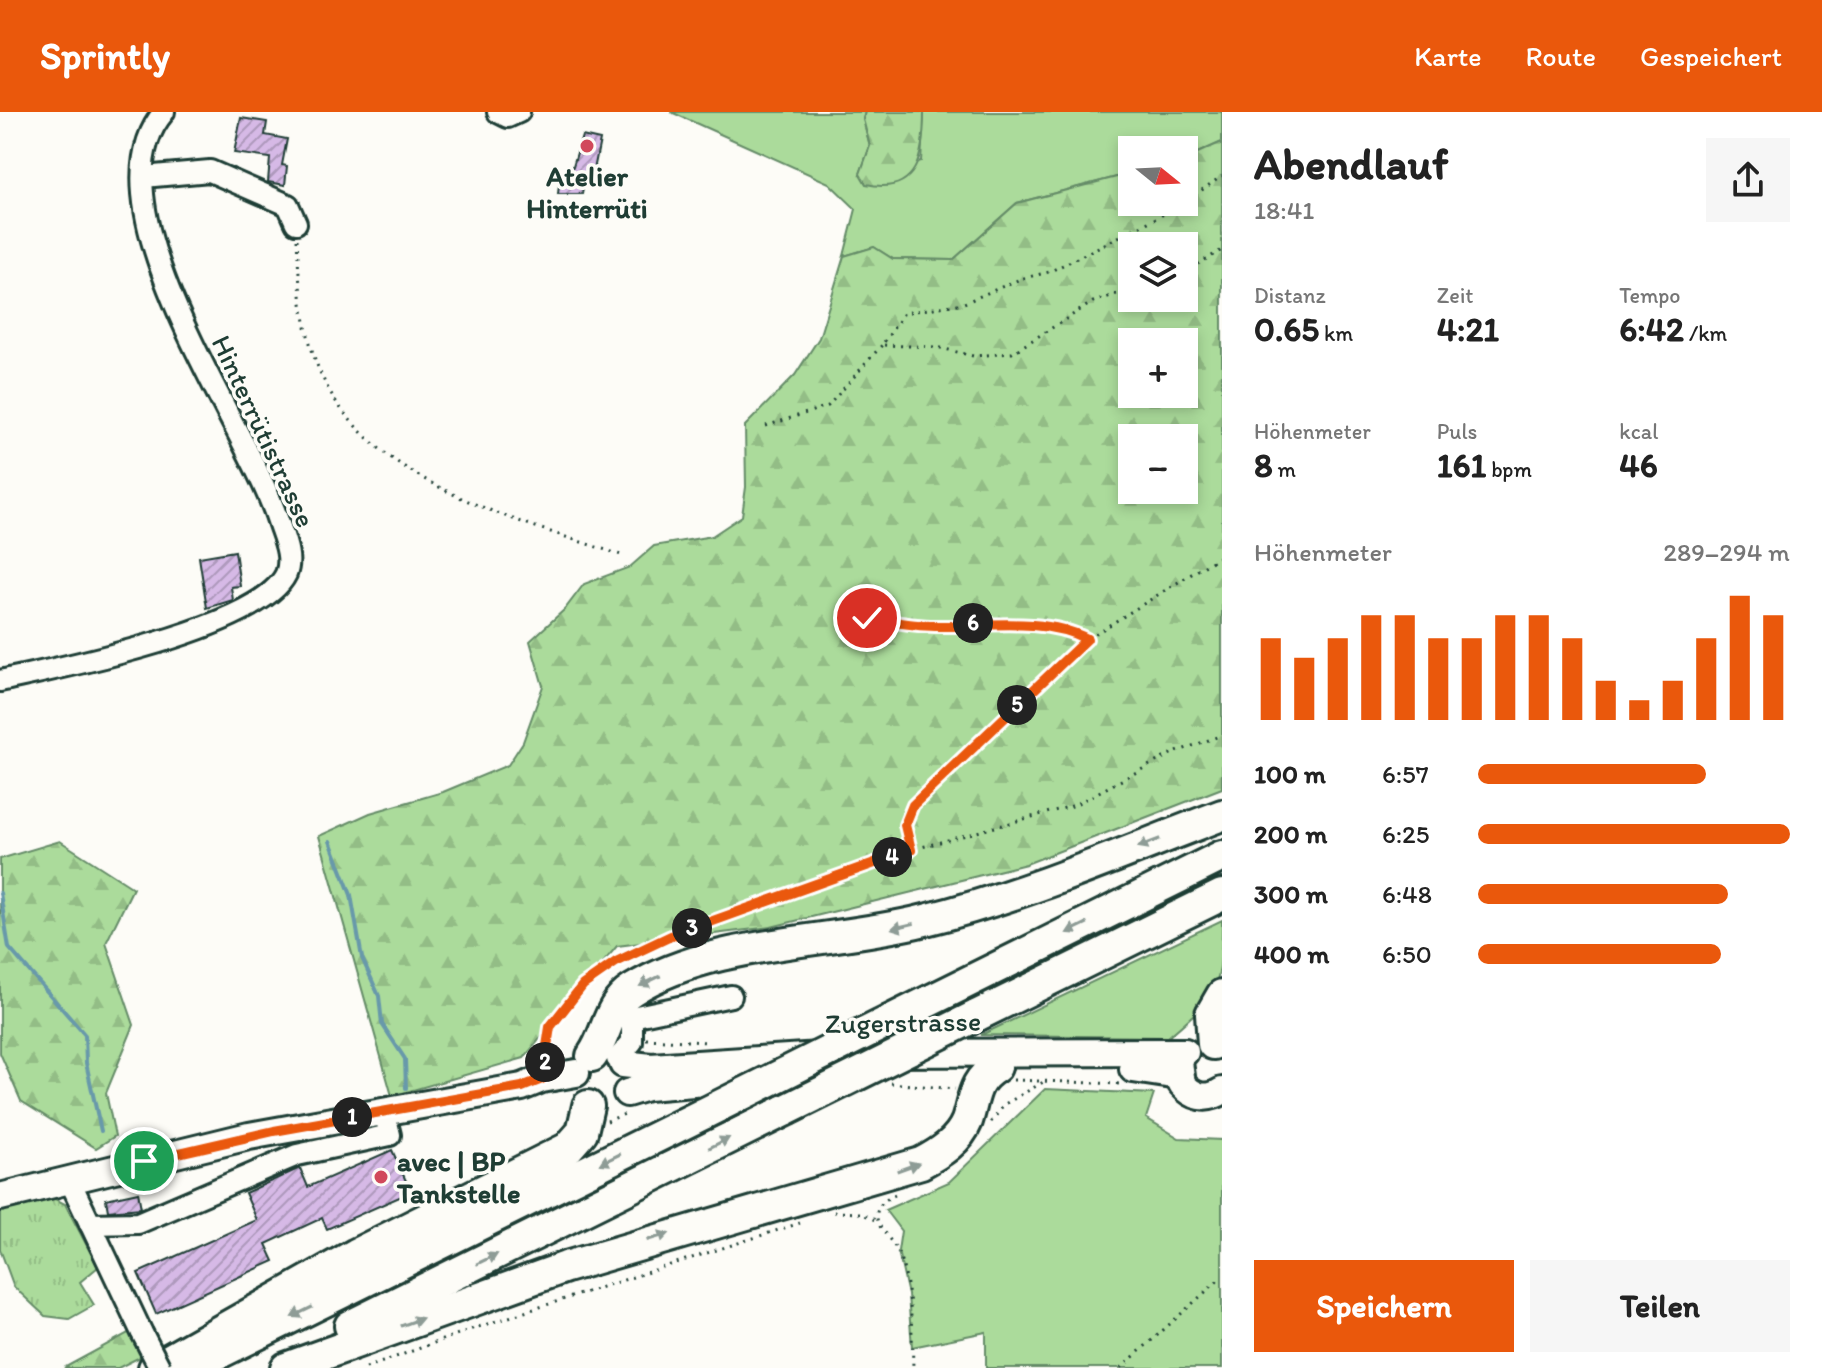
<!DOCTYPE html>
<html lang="de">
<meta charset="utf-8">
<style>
:root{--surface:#fff;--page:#f6f6f6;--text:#222;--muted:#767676;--accent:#ea580c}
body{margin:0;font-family:Itim,sans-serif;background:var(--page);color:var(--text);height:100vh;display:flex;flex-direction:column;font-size:30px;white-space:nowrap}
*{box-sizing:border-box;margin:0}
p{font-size:26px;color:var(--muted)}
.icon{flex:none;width:44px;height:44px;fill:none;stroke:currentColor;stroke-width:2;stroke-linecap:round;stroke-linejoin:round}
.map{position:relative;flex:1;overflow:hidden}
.drawer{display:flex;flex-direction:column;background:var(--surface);width:600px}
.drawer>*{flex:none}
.needle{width:52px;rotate:108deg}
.tools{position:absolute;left:1118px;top:24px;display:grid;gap:16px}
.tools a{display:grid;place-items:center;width:80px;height:80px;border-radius:0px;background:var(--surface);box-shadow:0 4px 12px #0003;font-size:40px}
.pin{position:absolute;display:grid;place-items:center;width:68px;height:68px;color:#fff;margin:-34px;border:4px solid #fff;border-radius:50%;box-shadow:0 2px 8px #0007}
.km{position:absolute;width:40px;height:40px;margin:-20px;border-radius:50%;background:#222;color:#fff;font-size:22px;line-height:40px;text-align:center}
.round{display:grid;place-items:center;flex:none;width:84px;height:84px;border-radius:0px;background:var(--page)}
.overview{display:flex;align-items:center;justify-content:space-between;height:136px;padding:0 32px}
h1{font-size:44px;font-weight:700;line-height:60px}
.stats{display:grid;grid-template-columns:repeat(3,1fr);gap:12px;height:136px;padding:8px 32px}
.stats div{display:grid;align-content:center}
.stats b{font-size:34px;font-weight:700}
.stats small{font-size:22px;font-weight:400}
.stats p{font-size:22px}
.chart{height:224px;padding:16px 32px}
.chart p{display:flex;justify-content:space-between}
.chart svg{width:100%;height:144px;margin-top:8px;stroke:var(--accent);stroke-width:6}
.action{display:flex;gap:16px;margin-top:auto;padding:16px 32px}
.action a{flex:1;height:92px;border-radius:0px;background:var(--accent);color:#fff;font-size:32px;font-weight:700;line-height:92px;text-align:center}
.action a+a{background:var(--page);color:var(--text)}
ul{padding:0 32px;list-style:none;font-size:26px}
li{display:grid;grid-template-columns:128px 96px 1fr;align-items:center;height:60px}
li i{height:20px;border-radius:10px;background:var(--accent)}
header{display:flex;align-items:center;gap:48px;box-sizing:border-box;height:112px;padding:0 40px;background:var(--accent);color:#fff}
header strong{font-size:38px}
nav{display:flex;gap:44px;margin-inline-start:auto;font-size:28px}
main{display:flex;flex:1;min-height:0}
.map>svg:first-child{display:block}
</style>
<header>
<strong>Sprintly</strong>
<nav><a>Karte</a><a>Route</a><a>Gespeichert</a></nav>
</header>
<main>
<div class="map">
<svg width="1222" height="1256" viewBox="0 0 1222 1256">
<defs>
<pattern id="forest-firs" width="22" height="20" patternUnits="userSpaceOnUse" patternTransform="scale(2)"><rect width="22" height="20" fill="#abdb9b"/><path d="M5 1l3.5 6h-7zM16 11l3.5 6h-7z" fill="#93bd86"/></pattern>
<pattern id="park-tufts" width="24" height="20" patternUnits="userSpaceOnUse" patternTransform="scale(2)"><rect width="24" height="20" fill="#abdb9b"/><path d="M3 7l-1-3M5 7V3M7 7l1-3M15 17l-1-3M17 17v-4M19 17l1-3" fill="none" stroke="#93bd86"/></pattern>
<pattern id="building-hatch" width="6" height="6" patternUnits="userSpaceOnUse" patternTransform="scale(2)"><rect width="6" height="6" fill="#d6b9e6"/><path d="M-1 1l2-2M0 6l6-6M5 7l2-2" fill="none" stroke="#ad98bb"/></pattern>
</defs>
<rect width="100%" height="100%" fill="#fdfcf7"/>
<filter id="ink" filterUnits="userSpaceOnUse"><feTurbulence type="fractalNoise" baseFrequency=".0125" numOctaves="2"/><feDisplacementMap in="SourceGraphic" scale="16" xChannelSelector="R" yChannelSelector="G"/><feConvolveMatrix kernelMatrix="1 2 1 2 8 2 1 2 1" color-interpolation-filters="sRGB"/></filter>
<g filter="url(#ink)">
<g fill="#abdb9b" stroke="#658c68" stroke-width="2">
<polygon points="671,0 865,0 863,7 870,34 860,62 921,49 924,0 1222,0 1222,30 1184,47 1184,38 1132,38 1132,61 1017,91 953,148 893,147 874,135 844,144 856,97 829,71"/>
<path d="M1222,808c0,67 -3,74 -54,117l-187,-2z"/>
<polygon points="1045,977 1154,982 1146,1006 1179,1026 1222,1028 1222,1256 986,1256 986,1220 912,1235 908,1183 898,1139 901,1119 885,1098 949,1070"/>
</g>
<g fill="url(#forest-firs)" stroke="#658c68" stroke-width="2" fill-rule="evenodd">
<path d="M865,0h59c0,41 -5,84 -58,72l-6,-10 10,-28 -7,-27z"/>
<path d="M1222,30v646l-196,76 -255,63 -154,19 -93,112 -132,38 -73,-260 51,-23 73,-21 65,-27 15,-23 20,-56 -13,-45 35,-32 19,-25 46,-17 24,-21 58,-10 30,-20 4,-29 -1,-61 50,-51 24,-37 25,-82 30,-9 19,12 60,1 64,-57 115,-30v29h52v-43zM1184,134v52h-52v-52zM1132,230h52v52h-52zM1132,326h52v52h-52z"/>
<polygon points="60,729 133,776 106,831 134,913 106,981 115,1024 96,1036 21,989 0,941 0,747"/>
<polygon points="130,1220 142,1244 118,1256 64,1256"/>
</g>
<polygon fill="url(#park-tufts)" stroke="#658c68" stroke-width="2" points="53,1086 65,1092 98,1155 80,1170 94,1193 69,1207 45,1204 14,1175 0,1137 0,1095"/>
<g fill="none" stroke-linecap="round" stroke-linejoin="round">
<g stroke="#6799aa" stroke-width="4">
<polyline points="330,729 351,783 362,846 379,884 382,912 405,947 406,976"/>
<polyline points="0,781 9,836 85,923 86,951 101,1019"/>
</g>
</g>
<g fill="url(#building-hatch)" stroke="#1f3d34" stroke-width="2">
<polygon points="241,6 267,10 265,23 287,27 282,53 287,54 285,73 268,70 270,46 234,41"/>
<polygon points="582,24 600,28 594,58 587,56 582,82 558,82 560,64 570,64"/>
<polygon points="235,439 240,474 231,475 233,488 207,496 199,445"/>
<polygon points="392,1038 411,1080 327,1117 322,1106 266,1132 274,1149 156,1202 138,1161 257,1108 245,1081 300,1056 308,1075"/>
<polygon points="138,1080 141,1096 108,1099 106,1087"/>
</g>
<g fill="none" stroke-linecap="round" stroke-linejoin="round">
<defs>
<g id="minor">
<polyline points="498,0 508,5 519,0"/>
<polyline points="143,65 210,59 288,93 296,111"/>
<path d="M0,569c58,-13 260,-52 286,-107 7,-17 -3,-37 -8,-53 -31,-97 -194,-317 -114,-409"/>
<polyline points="617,947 632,930 632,905 731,884"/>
<polyline points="69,1067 142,1221"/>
<polyline points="90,1112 138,1111 297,1043 390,1023 384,999"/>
</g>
<g id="major">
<path d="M1179,950l3,22c11,13 25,17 40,7"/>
<polyline points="623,952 651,955 866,941 1185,940"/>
<polyline points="1133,957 1179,964"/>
<polyline points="627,981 647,975 774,964"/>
<polyline points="0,1085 249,1024 522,975 542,967 576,961"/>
</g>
<g id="highway">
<polyline points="976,904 1222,783"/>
<polyline points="891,908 1222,744"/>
<polyline points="1213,932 1211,902 1222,883"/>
<path d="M592,944c16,-22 15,-50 40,-66 81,-51 200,-46 293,-70 102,-25 199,-68 297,-105"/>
<polyline points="350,1214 786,998"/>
<polyline points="154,1256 356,1142 568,1036 582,1020 588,994"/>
<polyline points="189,1256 705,1001"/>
<path d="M286,1256l280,-101 355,-104c19,-10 38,-22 46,-42 8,-24 5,-39 29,-54"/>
</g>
</defs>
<use href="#minor" stroke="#1f3d34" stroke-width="26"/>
<use href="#major" stroke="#1f3d34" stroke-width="32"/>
<use href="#highway" stroke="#1f3d34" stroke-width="36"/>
<g stroke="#1f3d34" stroke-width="3" stroke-dasharray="2 6" stroke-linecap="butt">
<path d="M297,127c2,39 4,77 16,114 39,127 198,165 308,202"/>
<polyline points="1184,160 1222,138"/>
<polyline points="1132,177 1093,190 1012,241 973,244 937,235 882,233 904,201 964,191 1020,167 1049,160 1176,96 1222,64"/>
<polyline points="766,314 828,294 882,233"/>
<path d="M867,506c22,3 46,9 68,9 48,0 108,-11 152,12"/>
<path d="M911,738c-10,-35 1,-44 25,-68l151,-143 135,-84"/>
<polyline points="646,927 707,930"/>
<polyline points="545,948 550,915 565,893 583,873 616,850 671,824 911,738 1072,694 1171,642 1222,623"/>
<polyline points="1013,968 1121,972"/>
<polyline points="891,971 955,977"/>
<polyline points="607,1009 625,1002"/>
<polyline points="991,1010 1005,992 1047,968"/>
<path d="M895,1083c-9,4 -20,11 -18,23 2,13 18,24 22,37 13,35 13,76 14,113"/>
<polyline points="834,1100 861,1101 877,1109"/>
<polyline points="366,1256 472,1217 800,1111"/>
<polyline points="1121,1256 1222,1165"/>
</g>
<use href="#minor" stroke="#fdfcf7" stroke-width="20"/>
<use href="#major" stroke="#fdfcf7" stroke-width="26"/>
<use href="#highway" stroke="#fdfcf7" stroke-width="30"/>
<defs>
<polyline id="minor-bridge" points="142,1221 160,1256"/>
<g id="highway-bridge">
<polyline points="786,998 976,904"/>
<polyline points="705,1001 891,908"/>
</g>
</defs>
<use href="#minor-bridge" stroke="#1f3d34" stroke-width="26" stroke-linecap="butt"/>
<use href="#highway-bridge" stroke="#1f3d34" stroke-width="36" stroke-linecap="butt"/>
<use href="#minor-bridge" stroke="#fdfcf7" stroke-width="20"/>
<use href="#highway-bridge" stroke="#fdfcf7" stroke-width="30"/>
</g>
<defs><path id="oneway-solid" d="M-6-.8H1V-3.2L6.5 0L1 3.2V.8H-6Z" transform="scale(2)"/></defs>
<g fill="#8e9c96">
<use href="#oneway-solid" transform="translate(1149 731) rotate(159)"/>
<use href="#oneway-solid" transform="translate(903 814) rotate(167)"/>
<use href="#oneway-solid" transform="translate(1077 816) rotate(154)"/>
<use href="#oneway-solid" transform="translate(650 869) rotate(154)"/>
<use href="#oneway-solid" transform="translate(719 1031) rotate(-27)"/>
<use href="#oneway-solid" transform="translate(610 1047) rotate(154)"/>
<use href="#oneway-solid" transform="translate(908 1055) rotate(-19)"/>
<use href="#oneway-solid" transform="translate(658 1125) rotate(-17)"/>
<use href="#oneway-solid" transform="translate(487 1147) rotate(-26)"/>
<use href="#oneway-solid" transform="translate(302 1200) rotate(154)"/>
<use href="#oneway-solid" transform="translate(412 1210) rotate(-20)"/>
</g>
</g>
<g fill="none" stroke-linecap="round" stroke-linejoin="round" filter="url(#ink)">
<defs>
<path id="route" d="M144,1049l130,-30 248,-44 20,-8 8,-52 33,-42 33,-23 55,-26 240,-86 -6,-25 8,-20 174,-166c-44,-23 -105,-12 -152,-13 -22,0 -46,-5 -68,-8"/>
</defs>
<use href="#route" stroke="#fff" stroke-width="16"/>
<use href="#route" stroke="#ea580c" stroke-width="10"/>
</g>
<g fill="#d1495b" stroke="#fdfcf7" stroke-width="3">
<circle cx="587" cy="34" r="8"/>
<circle cx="381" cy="1065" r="8"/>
</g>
<g text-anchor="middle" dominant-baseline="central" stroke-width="7" stroke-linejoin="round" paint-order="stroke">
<g font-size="28" font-weight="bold" fill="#1f3d34" stroke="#fdfcf7">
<text x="587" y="64">Atelier<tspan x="587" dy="32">Hinterrüti</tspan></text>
<text x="397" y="1049" text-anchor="start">avec | BP<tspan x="397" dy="32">Tankstelle</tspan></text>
</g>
<g font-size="28" fill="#1f3d34" stroke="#fdfcf7">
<text transform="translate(264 319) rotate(65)">Hinterrütistrasse</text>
<text transform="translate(903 910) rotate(-1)">Zugerstrasse</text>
</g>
</g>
</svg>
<div class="tools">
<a><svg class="needle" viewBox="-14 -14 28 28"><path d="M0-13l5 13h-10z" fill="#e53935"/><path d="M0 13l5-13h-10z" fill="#767676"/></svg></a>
<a><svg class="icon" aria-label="layers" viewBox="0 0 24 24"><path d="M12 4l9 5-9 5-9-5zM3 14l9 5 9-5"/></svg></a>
<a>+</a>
<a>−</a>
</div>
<div class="pin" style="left:144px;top:1049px;background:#1e9e55"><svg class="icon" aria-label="arrive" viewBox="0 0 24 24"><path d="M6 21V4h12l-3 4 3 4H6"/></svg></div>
<div class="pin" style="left:867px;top:506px;background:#d93025"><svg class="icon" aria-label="check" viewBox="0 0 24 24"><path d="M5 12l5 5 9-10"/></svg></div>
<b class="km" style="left:352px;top:1005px">1</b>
<b class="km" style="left:545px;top:950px">2</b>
<b class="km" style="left:692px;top:816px">3</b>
<b class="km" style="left:892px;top:745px">4</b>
<b class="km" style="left:1017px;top:593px">5</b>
<b class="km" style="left:973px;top:511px">6</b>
</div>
<section class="drawer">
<div class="overview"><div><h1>Abendlauf</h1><p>18:41</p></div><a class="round"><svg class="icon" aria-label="share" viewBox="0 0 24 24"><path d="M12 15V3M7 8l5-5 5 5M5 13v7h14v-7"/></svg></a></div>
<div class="stats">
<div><p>Distanz</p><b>0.65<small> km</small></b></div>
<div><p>Zeit</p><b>4:21</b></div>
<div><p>Tempo</p><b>6:42<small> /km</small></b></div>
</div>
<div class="stats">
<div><p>Höhenmeter</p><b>8<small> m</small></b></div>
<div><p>Puls</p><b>161<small> bpm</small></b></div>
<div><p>kcal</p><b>46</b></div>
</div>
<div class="chart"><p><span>Höhenmeter</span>289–294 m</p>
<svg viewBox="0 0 160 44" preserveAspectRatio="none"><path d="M5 44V19M15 44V25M25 44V19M35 44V12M45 44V12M55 44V19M65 44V19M75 44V12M85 44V12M95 44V19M105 44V32M115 44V38M125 44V32M135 44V19M145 44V6M155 44V12"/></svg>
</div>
<ul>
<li><b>100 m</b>6:57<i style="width:73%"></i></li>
<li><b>200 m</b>6:25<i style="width:100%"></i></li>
<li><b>300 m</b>6:48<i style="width:80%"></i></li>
<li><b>400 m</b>6:50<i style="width:78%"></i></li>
</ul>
<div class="action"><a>Speichern</a><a>Teilen</a></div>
</section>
</main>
